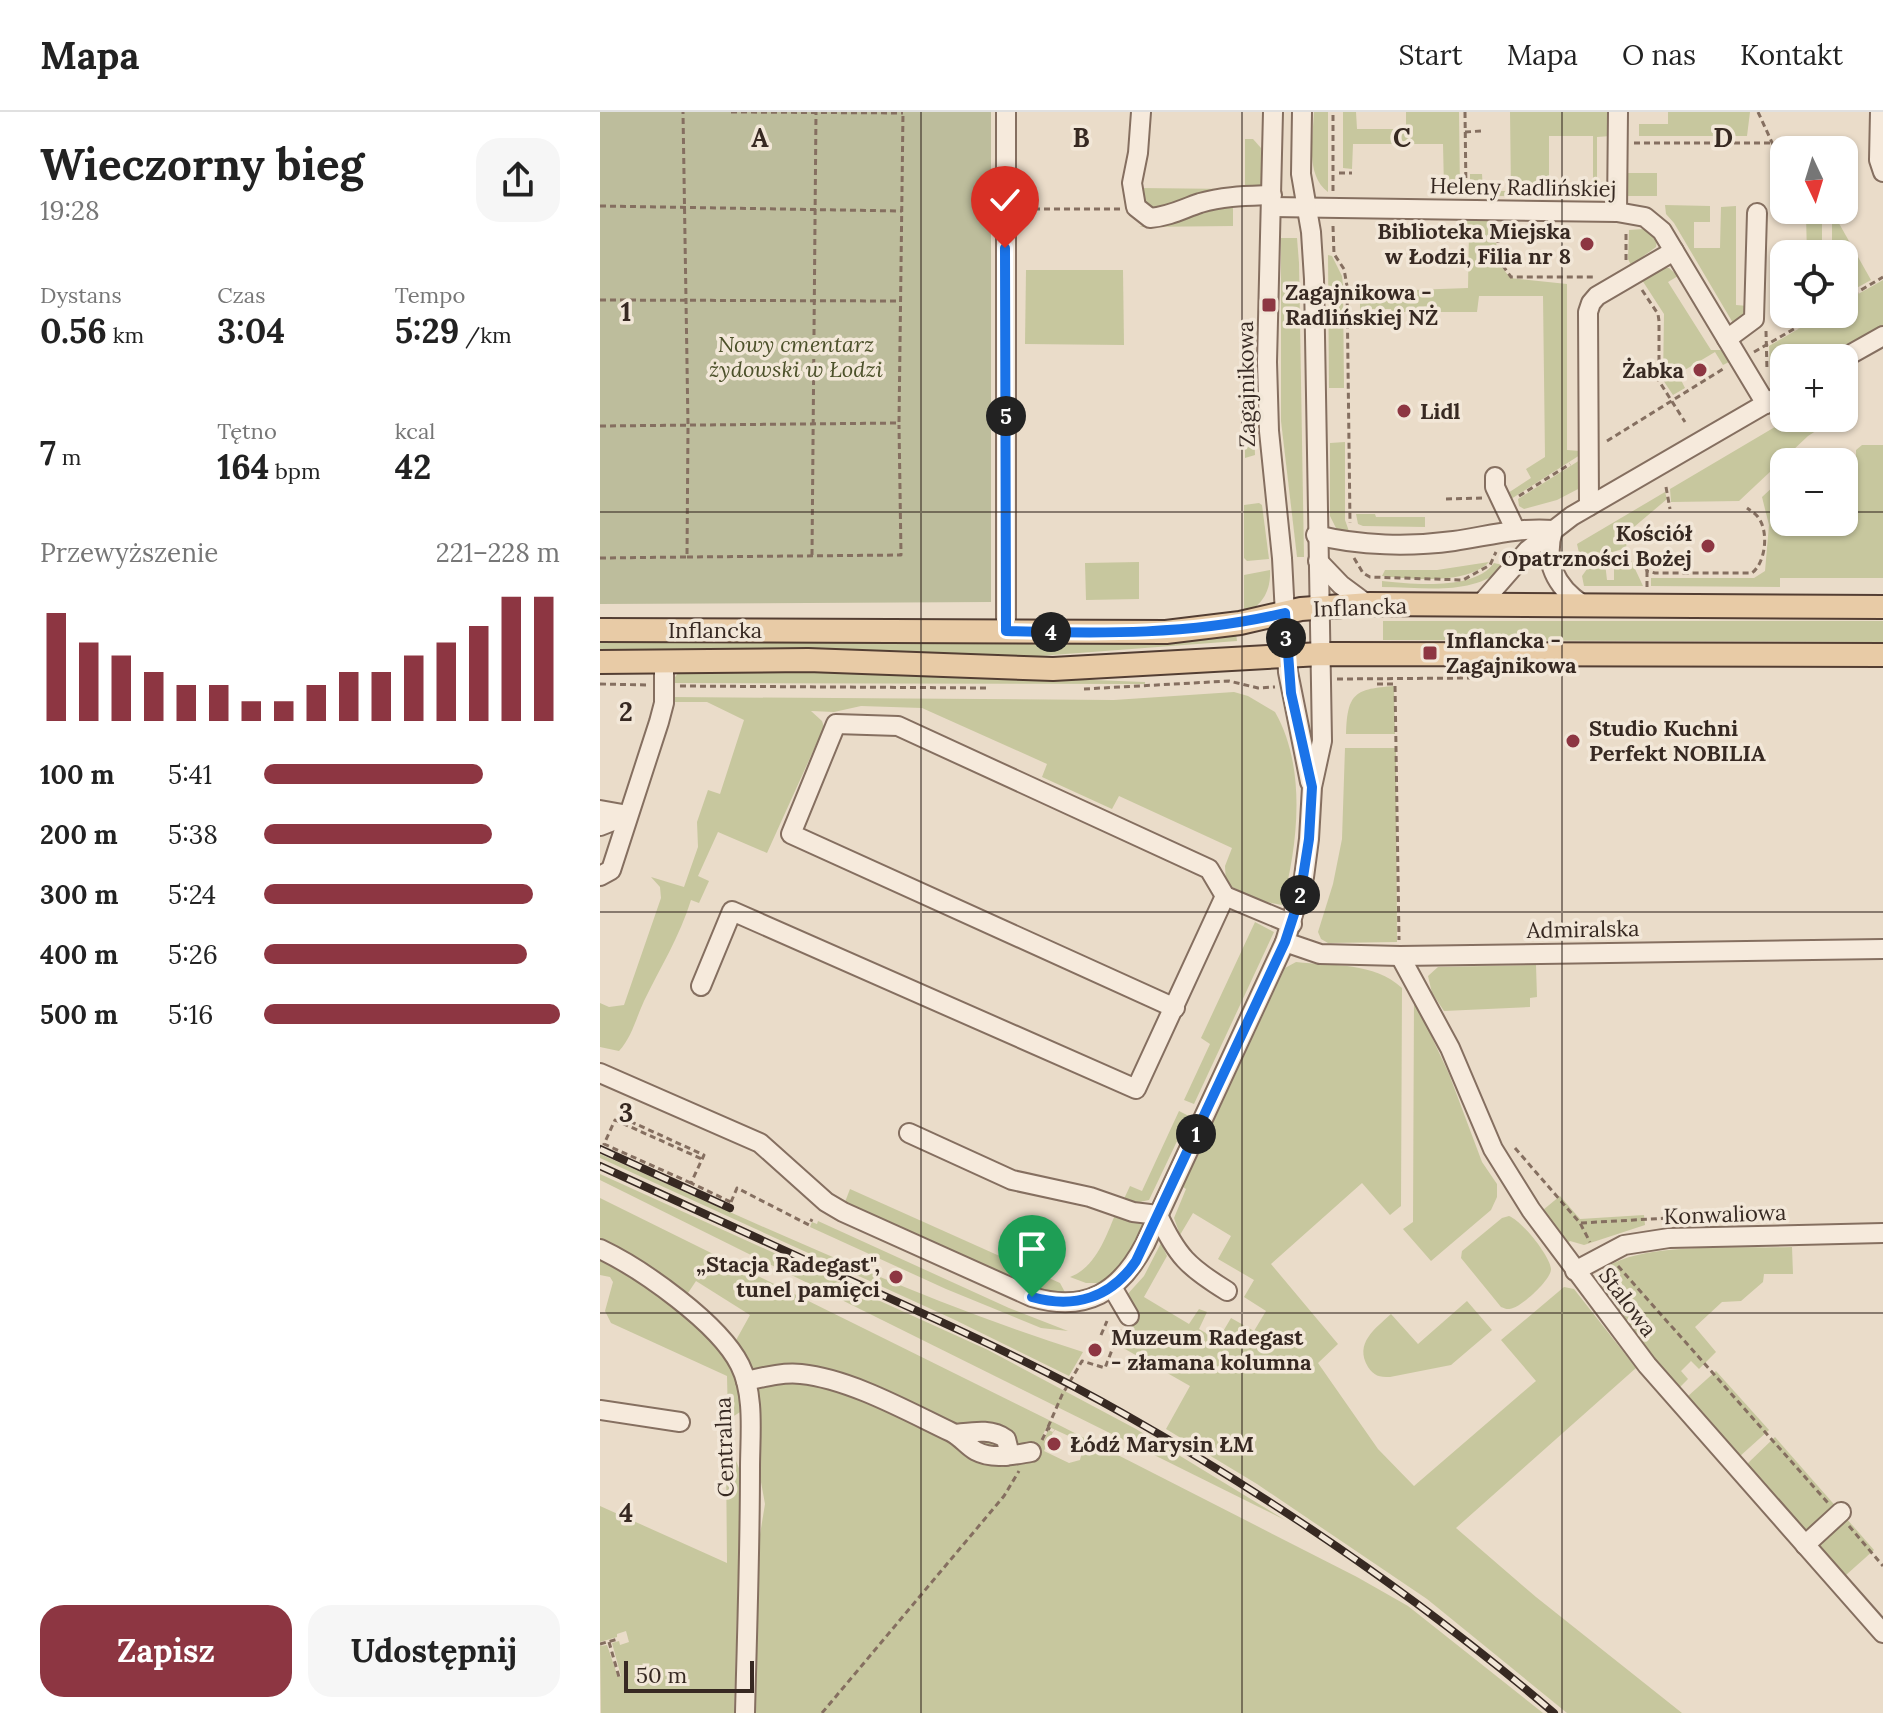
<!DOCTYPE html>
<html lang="pl">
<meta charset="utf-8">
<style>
:root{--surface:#fff;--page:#f6f6f6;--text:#222;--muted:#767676;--line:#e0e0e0;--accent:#8d3642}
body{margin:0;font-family:Lora,serif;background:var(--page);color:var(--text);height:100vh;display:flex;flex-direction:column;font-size:30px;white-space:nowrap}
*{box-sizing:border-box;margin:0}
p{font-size:26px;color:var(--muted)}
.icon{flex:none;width:44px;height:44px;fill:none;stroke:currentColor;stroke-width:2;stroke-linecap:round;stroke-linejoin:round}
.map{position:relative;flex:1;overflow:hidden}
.drawer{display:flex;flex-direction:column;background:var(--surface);width:600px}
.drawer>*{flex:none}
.needle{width:52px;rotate:176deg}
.buttons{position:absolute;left:1170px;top:24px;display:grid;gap:16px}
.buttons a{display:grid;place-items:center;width:88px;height:88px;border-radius:16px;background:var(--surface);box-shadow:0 2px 6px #0004;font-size:40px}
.scale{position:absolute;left:24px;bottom:20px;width:130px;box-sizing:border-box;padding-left:8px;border:4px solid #372922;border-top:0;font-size:22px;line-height:28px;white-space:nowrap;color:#372922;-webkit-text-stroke:6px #f2e7d8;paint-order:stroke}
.pin{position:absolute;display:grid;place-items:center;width:68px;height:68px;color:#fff;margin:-82px -34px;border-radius:50% 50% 50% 0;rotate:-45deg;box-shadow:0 0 8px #0007}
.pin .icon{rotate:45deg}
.km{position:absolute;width:40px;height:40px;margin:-20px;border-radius:50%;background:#222;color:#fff;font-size:22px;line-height:40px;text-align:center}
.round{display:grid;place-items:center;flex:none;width:84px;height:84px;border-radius:24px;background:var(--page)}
.summary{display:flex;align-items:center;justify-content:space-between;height:136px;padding:0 40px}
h1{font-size:44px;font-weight:700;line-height:60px}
.metrics{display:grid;grid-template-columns:repeat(3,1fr);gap:12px;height:136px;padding:8px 40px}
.metrics div{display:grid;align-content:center}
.metrics b{font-size:34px;font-weight:700}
.metrics small{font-size:22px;font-weight:400}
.metrics p{font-size:22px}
.chart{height:224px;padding:16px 40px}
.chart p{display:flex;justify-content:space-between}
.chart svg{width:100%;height:144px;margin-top:8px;stroke:var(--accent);stroke-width:6}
.cta{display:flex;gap:16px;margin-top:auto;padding:16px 40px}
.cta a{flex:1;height:92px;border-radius:24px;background:var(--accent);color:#fff;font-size:32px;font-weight:700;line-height:92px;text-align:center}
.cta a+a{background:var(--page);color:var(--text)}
ul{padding:0 40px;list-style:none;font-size:26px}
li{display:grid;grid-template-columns:128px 96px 1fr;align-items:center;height:60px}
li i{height:20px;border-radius:10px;background:var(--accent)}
header{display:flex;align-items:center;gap:48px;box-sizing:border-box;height:112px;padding:0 40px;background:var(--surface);border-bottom:2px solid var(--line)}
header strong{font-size:38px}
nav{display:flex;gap:44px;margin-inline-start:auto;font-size:28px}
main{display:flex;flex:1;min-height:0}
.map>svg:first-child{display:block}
</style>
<header>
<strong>Mapa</strong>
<nav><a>Start</a><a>Mapa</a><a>O nas</a><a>Kontakt</a></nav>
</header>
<main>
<section class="drawer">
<div class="summary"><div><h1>Wieczorny bieg</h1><p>19:28</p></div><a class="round"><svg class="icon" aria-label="share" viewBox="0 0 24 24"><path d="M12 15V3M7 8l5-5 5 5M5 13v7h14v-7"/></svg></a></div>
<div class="metrics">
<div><p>Dystans</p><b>0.56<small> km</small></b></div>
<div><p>Czas</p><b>3:04</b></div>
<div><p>Tempo</p><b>5:29<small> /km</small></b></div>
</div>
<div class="metrics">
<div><b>7<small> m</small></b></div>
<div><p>Tętno</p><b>164<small> bpm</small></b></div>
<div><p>kcal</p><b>42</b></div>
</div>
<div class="chart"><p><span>Przewyższenie</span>221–228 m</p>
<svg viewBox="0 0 160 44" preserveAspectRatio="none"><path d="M5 44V11M15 44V20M25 44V24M35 44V29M45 44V33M55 44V33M65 44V38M75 44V38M85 44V33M95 44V29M105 44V29M115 44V24M125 44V20M135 44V15M145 44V6M155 44V6"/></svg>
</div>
<ul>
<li><b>100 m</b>5:41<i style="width:74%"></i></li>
<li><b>200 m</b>5:38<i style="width:77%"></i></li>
<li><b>300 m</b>5:24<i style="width:91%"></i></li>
<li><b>400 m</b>5:26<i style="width:89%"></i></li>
<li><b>500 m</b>5:16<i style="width:100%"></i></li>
</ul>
<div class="cta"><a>Zapisz</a><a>Udostępnij</a></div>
</section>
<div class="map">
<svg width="1283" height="1601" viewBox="0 0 1283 1601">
<rect width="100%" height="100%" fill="#eadcc9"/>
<g fill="#c7c79e" fill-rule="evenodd">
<path d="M714,0h14v80c-23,-17 -15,-55 -14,-80z"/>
<polygon points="743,0 756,0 757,17 806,17 806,0 859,0 860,80 857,82 832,82 832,77 844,76 843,32 753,32 752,57 743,56"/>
<polygon points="910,0 1010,0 1010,24 997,25 997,73 1010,74 1005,85 985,85 982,81 981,74 993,73 993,24 949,24 949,73 964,74 962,86 870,83 870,62 882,62 883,79 911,79"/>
<polygon points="1068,0 1150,0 1147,24 1039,24 1039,12 1068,12"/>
<polygon points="645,27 653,27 661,36 661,74 656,78 645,78"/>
<rect x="1024" y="61" width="33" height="23"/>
<polygon points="539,76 633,77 553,99 543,91"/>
<polygon points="633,90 633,114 539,115"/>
<polygon points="1065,93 1110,94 1110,110 1094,110 1094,136 1120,136 1121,95 1136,94 1136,193 1148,194 1142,207 1133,211 1074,111 1066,102"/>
<polygon points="1183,97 1218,98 1222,104 1222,142 1207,142 1206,104 1176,105"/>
<polygon points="1232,99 1271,168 1244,183 1244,142 1232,142"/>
<polygon points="897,108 896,147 910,166 967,172 967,338 980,339 980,343 911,387 908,381 931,366 926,357 945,345 943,184 879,184 877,200 792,200 791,197 764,197 760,201 760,184 783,184 784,179 868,176 869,120 855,120 862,109"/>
<polygon points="1043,117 1057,127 1056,135 1031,153 1028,147 1029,118"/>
<polygon points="681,126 697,126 699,151 704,445 697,445 681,309"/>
<polygon points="728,143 732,144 742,164 743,173 744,276 729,276"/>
<polygon points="1061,156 1069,156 1078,164 1068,170 1111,238 1122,238 1129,250 1123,253 1115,240 1078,262 1085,276 1073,283 1063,268 1064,202 1042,168"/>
<polygon points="426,158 523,158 524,233 425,232"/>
<polygon points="1283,168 1283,213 1227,246 1184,246 1184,249 1170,257 1169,234 1224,202 1244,202 1244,190"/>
<polygon points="645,256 652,259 655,343 645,346"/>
<polygon points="1190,306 1232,306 1233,308 1208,324 1139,389 1071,390 1070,377"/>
<polygon points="745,330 745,408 750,422 737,418 730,404 730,331"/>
<polygon points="1262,333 1283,333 1283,466 1180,466 1180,475 1051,474 1051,466 1154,466 1165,459 1169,413 1162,385 1175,373 1184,388 1184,410 1244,410 1244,375 1257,368 1246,347 1256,347 1256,338"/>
<polygon points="980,348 980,376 957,388 924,397 919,394 918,387"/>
<polygon points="1065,380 1067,387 1034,415 1028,422 1026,436 986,448 979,441 977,432"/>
<polygon points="659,391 662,393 669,447 647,449 644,446 644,393"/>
<polygon points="756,402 775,402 776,405 825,405 825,415 763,414 758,412"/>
<polygon points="1029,444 1043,474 984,474 982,464 987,457 1005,451 1007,468 1014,468 1014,450"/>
<polygon points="539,450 539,487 486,488 485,451"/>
<path d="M889,450c-22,23 -78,17 -107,14l3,-6h52z"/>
<path d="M894,451l13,3c-36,31 -81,21 -125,21v-6c31,3 92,10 112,-18z"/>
<path d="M670,458c1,20 -7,35 -26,44v-39z"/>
<polygon points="783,509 1283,509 1283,530 783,528"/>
<polygon points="636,521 637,529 399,547 0,541 0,528"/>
<polygon points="80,558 241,558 545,570 545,572 71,571"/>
<path d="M794,574l1,48h-49c1,-42 10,-45 48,-48z"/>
<path d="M634,580l14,4 27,16c32,56 23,133 7,193l-21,-4 -35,-17 -1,-18 7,-18 -113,-52 -7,13 -70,-32 5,-13 -125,-56 -61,-2 -27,6 -23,-1 11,10 2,6 -57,126 -49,-21 -20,44 11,5 -10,22 -8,-3c-11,36 -31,68 -47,101 -8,17 -12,36 -25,50l-19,-4v-44l9,4 15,-2 37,-107 -1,-11 -9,-10 33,10 14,-40 -1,-25 11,-32 12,4 24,-74 -37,-18h-37v-5l444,3z"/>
<polygon points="745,636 796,636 797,830 728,831 721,827 718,820 733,772 742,727"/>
<polygon points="655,810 674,820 594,992 584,988 610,932 601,926"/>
<path d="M696,850c37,4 78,0 106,26l-1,218 -11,9 -28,-32 -91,81 67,80 -20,19 60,86 36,37 122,-105 -35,-41 63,-53 10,2 62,79 -180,160 80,69 146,116h-115l-140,-114 -170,-115 -91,-55 24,-43 -72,-41 17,-29 -10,-19 19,-21 17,-33 6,13 -23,41 45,27 10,-15 8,3 -8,17 19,11 13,-22 23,13 12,-20 -22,-14 10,-17 -36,-21 13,-23 -38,-23 -13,22 -6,-17 12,-29 -3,-2 102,-219z"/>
<polygon points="936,853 937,885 930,886 930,895 844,899 832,881 828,864 838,855"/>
<polygon points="814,887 849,962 882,1050 897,1072 897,1085 891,1098 831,1149 803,1117 813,1110"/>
<polygon points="579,999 589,1004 549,1088 530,1092 523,1089 530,1074 542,1079"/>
<path d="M0,1042c160,71 316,145 483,198l-14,24 -116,-57 -353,-161z"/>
<polygon points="0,1062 388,1238 536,1317 685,1408 0,1068"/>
<polygon points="250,1077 460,1171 467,1184 448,1185 246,1095 245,1090"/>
<polygon points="960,1084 980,1107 1044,1103 1045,1113 984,1133 970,1129 966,1132 943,1098"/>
<path d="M0,1086l457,226 300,153 51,29 135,107h-787v-154l9,-55 -6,-33 -5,-100 -7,-15 -12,-14 15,-27 -54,-34 -10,15 -56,-41 -30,-15zM447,1314l26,12 -1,8 3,4 7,2 -2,8 -11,3 -25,-12 9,-19 -5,-2 -4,10 -3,-1z"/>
<path d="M515,1103l29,7 -17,37 -25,24h-16l-16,-6c25,-9 36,-40 45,-62z"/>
<path d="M909,1104c13,5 41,40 42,53 0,11 -28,36 -38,39 -5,2 -7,1 -12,-1l-40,-49 1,-7 40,-33z"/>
<polygon points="218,1109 409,1196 468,1219 441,1216 346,1177 210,1115 212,1110 217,1112"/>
<path d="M1192,1135l1,27h-29l-1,8 -22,19 -19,1 -27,25 21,25 -17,17 -8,-8 -10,10 7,8 -9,9 -70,-86 -6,-12v-20c34,-29 143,-21 189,-23z"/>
<path d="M0,1146c40,23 129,81 139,129 2,8 0,17 1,25l-12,8 -1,-44 -116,-53 -6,-12 8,-29 -3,-5 -10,-2z"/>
<path d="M867,1189l25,29 -41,35 -61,12c-11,0 -16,-1 -22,-10 -14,-24 7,-38 23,-53l27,30z"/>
<polygon points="1116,1259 1169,1318 1139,1345 1087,1285"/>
<polygon points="1175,1325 1274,1438 1246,1463 1147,1352"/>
<polygon points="126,1343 136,1349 141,1361 134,1601 1,1601 0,1534 7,1533 18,1565 21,1564 12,1531 19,1529 20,1533 29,1530 26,1519 17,1522 17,1525 0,1530 0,1394 127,1451"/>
</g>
<polygon fill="#bdbd9c" points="0,0 391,0 391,490 0,492"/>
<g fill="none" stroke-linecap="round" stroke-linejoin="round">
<defs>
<g id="minor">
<path d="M541,0l-3,41 -6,30 4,24 14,11c21,-2 32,-9 50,-15 24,-7 47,-7 72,-8"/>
<polyline points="673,0 667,250 669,319 682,446 688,560 710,670"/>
<polyline points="1280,0 1279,48 1283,60"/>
<polyline points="672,95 1017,100 1045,105 1062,119 1166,292"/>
<polyline points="1017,100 1018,0"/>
<polyline points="1127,227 1154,207 1157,101"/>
<polyline points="1244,246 1283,224"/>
<polyline points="895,365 895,375 915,417"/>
<polyline points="989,394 988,200 991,191 997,184 1074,139"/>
<path d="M953,418c-10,32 3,57 30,75"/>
<path d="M716,423c44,11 94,12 138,6 34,-5 65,-14 99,-11"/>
<polyline points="718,449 741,473 768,493"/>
<polyline points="880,493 928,438 972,404 1184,281"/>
<polyline points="406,519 406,0"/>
<polyline points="0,698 28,703 0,714"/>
<polyline points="0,764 11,758 59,610 64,591 64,549"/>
<polyline points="685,830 720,842 800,844 1283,837"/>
<polyline points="800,844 850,936 893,1037 931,1098 1047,1253 1283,1521"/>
<polyline points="101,874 132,799 536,977 625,784"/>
<polyline points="575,896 191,722 236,612 298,614 609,757 625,784 692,812"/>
<path d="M0,961l160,70 66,59 17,10 189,85c54,16 88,-5 113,-53l140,-302 19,-65 5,-38 3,-52 10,-46 -8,-462 -3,-47 -10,-58 1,-62"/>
<polyline points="309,1021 412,1068 490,1085 533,1100 558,1103"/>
<path d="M558,1103c19,41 30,52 69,76"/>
<path d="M0,1137c42,20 119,74 140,116 15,30 10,70 10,103 0,82 -3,163 -5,245"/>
<polyline points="975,1159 1024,1133 1069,1126 1283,1121"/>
<polyline points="512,1175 529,1204"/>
<path d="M146,1269c18,-4 37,-9 55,-7 49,5 106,37 150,58 10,5 16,14 25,19 17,9 37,4 55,1"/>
<polyline points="0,1298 80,1310"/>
<path d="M355,1322c18,-2 36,-6 51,5l2,8 -2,9"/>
<polyline points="1205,1433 1241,1400"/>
</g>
<g id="major">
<polyline points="0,518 566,520 640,511 701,497 770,492 1283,495"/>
<polyline points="0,550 208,548 453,557 721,542 1283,543"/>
</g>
</defs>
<use href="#minor" stroke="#856f60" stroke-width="22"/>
<use href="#major" stroke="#533e33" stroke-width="26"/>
<g stroke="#856f60" stroke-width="3" stroke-dasharray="6 4" stroke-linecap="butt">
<polyline points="131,0 303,1"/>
<polyline points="865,0 866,80"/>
<polyline points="1158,0 1175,37 1173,96"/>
<polyline points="865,20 881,19"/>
<polyline points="1034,31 1174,31"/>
<polyline points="1175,53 1184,62"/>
<polyline points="739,61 752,61"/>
<polyline points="733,79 733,0"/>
<polyline points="0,94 302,99"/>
<polyline points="424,97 521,97"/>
<polyline points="733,114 734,142 744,157 747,174 750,411"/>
<polyline points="898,115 898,147 911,165 994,165"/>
<polyline points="1026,148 1026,120"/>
<polyline points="1042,178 1058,202 1059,209 1059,269 1085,310"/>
<polyline points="0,188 300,189"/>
<polyline points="1244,188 1283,165"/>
<polyline points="1166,219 1167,259"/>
<polyline points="1154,240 1220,202"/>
<polyline points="0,314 299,311 303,0"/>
<polyline points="1007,329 1123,257"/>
<polyline points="1066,375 1070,397"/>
<polyline points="919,384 970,352"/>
<polyline points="846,387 882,386"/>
<path d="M1037,437l10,22 8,2h97c14,-11 17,-42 6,-56 -3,-4 -7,-6 -11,-9"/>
<polyline points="212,443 216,0"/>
<polyline points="87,445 301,443 299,313"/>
<polyline points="0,446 87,445 88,314 83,0"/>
<polyline points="754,446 763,461 770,465 863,468 890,453 896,440"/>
<polyline points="1047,459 1047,475"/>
<polyline points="737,567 872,566 885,563"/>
<polyline points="0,572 48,573"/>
<polyline points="777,572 795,572 799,828"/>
<polyline points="80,574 388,576"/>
<polyline points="484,577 629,569 658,576 675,575"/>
<polyline points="23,1011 25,1007 104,1043 91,1071 133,1091"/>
<polyline points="915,1036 980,1111 990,1130"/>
<polyline points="91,1071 4,1032 15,1008 102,1047"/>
<polyline points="131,1090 137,1076 209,1113 212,1107"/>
<polyline points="981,1111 1069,1106"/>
<polyline points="1018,1154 1228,1391"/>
<polyline points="501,1223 507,1209"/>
<polyline points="448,1315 462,1283 482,1249 505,1256 520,1217"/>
<polyline points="442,1328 448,1316 454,1319"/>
<polyline points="1249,1414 1283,1454"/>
<polyline points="9,1530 19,1565"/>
<polyline points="0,1532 18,1527"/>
<polyline points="222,1601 404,1384 419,1359"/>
</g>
<use href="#minor" stroke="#f6eadc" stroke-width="18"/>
<use href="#major" stroke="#e8cba6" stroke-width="22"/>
<defs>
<g id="rail">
<polyline points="0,1037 130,1096"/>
<path d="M0,1054c90,41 179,82 269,123 86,39 173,78 255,125 152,86 297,185 430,299"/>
</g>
</defs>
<use href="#rail" stroke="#372922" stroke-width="8"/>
<use href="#rail" stroke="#f2e7d8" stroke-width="5" stroke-dasharray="15" stroke-linecap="butt"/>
</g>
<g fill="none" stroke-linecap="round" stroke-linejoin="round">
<defs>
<path id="route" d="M405,136l1,383c94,3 187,4 279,-18l6,80 21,94 -3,52 -9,57 -15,46 -149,319c-25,37 -62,48 -104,36"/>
</defs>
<use href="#route" stroke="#fff" stroke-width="16"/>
<use href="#route" stroke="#1a73e8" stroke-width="10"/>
</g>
<path fill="none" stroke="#372922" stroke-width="2" stroke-opacity="0.55" d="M321,0v1601M642,0v1601M962,0v1601M0,400h1184M1244,400h39M0,800h1283M0,1201h1283"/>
<g fill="#8d3642" stroke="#f2e7d8" stroke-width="3">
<circle cx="987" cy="132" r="8"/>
<rect x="661" y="185" width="16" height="16" rx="4"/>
<circle cx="1100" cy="258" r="8"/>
<circle cx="804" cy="299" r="8"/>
<circle cx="1108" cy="434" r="8"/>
<rect x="822" y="533" width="16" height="16" rx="4"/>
<circle cx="973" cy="629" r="8"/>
<circle cx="296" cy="1165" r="8"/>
<circle cx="495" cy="1238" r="8"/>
<circle cx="454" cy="1332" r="8"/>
</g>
<g text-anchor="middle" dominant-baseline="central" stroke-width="7" stroke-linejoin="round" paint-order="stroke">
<g font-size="22" fill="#372922" stroke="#f2e7d8">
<text transform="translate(923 75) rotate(1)">Heleny Radlińskiej</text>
<text transform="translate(646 272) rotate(-91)">Zagajnikowa</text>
<text transform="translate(760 495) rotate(-2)">Inflancka</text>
<text x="115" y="518">Inflancka</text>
<text transform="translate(983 817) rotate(-1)">Admiralska</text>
<text transform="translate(1125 1102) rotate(-2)">Konwaliowa</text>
<text transform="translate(1028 1190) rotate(53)">Stalowa</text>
<text transform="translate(124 1335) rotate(-92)">Centralna</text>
</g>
<g font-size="22" font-weight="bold" fill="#372922" stroke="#f2e7d8" text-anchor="start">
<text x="971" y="119" text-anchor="end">Biblioteka Miejska<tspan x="971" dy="25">w Łodzi, Filia nr 8</tspan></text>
<text x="685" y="180">Zagajnikowa -<tspan x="685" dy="25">Radlińskiej NŻ</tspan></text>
<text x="1084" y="258" text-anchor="end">Żabka</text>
<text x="820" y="299">Lidl</text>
<text x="1092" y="421" text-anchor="end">Kościół<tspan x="1092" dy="25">Opatrzności Bożej</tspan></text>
<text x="846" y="528">Inflancka -<tspan x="846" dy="25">Zagajnikowa</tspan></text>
<text x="989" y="616">Studio Kuchni<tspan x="989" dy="25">Perfekt NOBILIA</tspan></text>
<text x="280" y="1152" text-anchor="end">„Stacja Radegast",<tspan x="280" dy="25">tunel pamięci</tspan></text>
<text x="511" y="1225">Muzeum Radegast<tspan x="511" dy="25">- złamana kolumna</tspan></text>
<text x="470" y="1332">Łódź Marysin ŁM</text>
</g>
<g font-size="22" font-style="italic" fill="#4c512a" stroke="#f2e7d8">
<text x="196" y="232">Nowy cmentarz<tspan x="196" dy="25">żydowski w Łodzi</tspan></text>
</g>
</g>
<g font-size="26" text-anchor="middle" font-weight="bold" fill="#372922" stroke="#f2e7d8" stroke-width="7" stroke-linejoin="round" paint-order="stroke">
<text x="160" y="35">A</text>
<text x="481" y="35">B</text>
<text x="802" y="35">C</text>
<text x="1123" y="35">D</text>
<text x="26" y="209">1</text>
<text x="26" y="609">2</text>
<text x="26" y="1010">3</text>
<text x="26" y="1410">4</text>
</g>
</svg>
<div class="buttons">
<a><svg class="needle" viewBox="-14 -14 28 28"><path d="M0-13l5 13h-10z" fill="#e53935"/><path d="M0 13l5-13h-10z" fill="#767676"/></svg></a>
<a><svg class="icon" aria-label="locate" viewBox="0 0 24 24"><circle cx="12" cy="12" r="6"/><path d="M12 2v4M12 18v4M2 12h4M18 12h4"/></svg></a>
<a>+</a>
<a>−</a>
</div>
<div class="scale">50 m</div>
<div class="pin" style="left:432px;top:1185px;background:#1e9e55"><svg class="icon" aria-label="arrive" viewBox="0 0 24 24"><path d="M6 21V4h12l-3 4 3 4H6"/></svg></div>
<div class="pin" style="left:405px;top:136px;background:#d93025"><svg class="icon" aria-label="check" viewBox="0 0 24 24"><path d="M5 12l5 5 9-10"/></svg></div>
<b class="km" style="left:596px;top:1022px">1</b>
<b class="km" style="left:700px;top:783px">2</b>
<b class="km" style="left:686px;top:526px">3</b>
<b class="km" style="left:451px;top:520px">4</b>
<b class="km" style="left:406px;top:304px">5</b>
</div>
</main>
